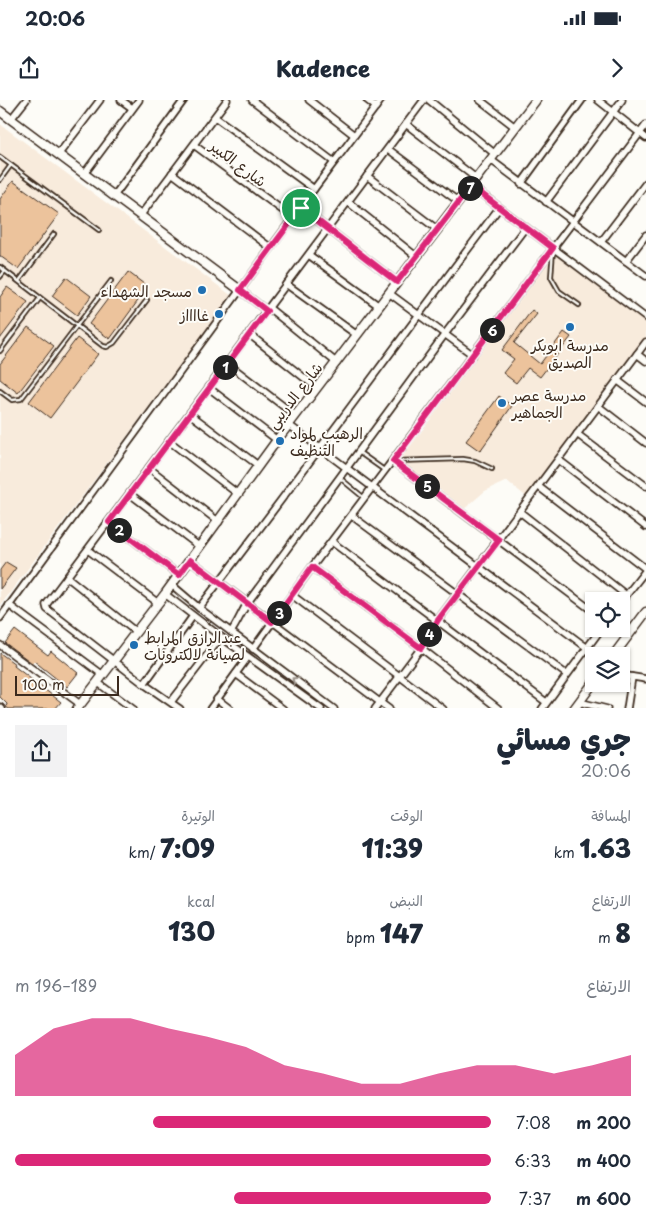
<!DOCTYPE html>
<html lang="ar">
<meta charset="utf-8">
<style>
:root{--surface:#fff;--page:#f2f2f3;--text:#1f2937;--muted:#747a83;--accent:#db2777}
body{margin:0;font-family:"Playpen Sans","Playpen Sans Arabic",sans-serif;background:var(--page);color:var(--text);direction:rtl;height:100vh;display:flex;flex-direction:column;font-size:19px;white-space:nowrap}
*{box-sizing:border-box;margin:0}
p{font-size:16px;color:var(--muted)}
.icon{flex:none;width:28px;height:28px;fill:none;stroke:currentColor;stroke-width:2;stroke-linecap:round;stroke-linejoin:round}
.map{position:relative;height:608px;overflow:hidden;direction:ltr}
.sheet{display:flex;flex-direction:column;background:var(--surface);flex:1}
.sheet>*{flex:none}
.tools{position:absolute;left:585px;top:492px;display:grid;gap:10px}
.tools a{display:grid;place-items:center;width:45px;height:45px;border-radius:0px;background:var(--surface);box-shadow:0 1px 4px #0004;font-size:25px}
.scale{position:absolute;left:15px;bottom:12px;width:104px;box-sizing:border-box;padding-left:5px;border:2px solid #3b2a1e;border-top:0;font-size:14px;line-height:18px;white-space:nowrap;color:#3b2a1e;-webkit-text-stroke:4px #fdfcf7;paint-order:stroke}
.pin{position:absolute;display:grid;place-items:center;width:42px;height:42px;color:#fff;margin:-21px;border:2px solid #fff;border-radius:50%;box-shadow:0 1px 5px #0007}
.km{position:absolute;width:25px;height:25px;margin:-12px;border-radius:50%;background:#222;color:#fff;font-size:14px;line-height:25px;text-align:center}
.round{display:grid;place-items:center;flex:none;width:52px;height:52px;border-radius:0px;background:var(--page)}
.head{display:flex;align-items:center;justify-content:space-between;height:85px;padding:0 15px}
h1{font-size:28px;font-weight:800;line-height:38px}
.figures{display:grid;grid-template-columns:repeat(3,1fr);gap:8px;height:85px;padding:5px 15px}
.figures div{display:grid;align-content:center}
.figures b{font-size:25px;font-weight:800}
.figures small{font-size:14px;font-weight:400}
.figures p{font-size:14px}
.chart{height:140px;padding:10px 15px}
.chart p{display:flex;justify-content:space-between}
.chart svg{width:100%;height:90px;margin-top:5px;fill:var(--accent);opacity:.7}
ul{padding:0 15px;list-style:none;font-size:16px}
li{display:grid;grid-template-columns:80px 60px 1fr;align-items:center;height:38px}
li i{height:12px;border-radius:6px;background:var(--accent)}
.status{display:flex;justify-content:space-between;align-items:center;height:35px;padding:0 25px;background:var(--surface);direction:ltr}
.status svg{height:14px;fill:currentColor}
header{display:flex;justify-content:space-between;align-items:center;height:65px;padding:0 15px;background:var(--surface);font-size:22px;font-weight:800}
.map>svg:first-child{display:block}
</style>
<div class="status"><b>20:06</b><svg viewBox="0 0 49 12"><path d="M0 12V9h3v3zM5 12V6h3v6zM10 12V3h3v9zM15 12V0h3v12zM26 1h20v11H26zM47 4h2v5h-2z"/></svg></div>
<header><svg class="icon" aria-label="forward" viewBox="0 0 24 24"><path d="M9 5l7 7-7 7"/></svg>Kadence<svg class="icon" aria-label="share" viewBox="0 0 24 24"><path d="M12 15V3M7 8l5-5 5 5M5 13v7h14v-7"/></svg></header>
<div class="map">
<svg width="646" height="609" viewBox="0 0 646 609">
<rect width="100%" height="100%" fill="#fdfcf7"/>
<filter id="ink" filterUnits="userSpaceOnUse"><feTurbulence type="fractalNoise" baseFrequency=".02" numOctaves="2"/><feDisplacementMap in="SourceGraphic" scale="10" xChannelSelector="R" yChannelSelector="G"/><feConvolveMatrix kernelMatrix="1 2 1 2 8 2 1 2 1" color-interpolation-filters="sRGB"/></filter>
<g filter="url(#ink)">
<g fill="#f8ebdc">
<polygon points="0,24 232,196 0,506"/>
<polygon points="553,148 646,218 646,242 529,399 507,381 485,391 462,411 394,361"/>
</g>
<g fill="#ecc39c" stroke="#3b2a1e">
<polygon points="13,81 59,114 18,169 0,156 0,99"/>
<polygon points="128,172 148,187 110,239 89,224"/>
<polygon points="66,177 91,196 77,215 52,196"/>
<polygon points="7,187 28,202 0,239 0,197"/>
<polygon points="532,210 537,214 514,243 540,264 564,232 571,237 540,277 528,268 516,283 503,273 514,259 502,250"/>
<polygon points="28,227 54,246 18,293 0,279 0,264"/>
<polygon points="77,238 98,254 50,318 29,302"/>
<polygon points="499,296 512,306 480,351 466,341"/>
<polygon points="6,462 16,468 0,489 0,470"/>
<polygon points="15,530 48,555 51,551 78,573 67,587 34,561 32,563 5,543"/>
<polygon points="0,553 15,564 14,566 61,602 55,609 9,609 6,607 7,604 0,597"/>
</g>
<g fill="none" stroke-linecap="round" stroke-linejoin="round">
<defs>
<g id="lane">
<polyline points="0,57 99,130"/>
<polyline points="0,80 11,65"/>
<polyline points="553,150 551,177 559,191 579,205"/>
<polyline points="0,167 103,246 107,247 114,243 147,200"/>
<polyline points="0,177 5,171"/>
<polyline points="19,181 54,134"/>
<polyline points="0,251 40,198"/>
<polyline points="0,291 12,300 21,299 111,181"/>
<polyline points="360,353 384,370"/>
<polyline points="396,361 463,359 475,361 492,369"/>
<polyline points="340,378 363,397"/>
</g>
<g id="street">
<polyline points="121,0 132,8"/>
<polyline points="252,0 334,62"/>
<polyline points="309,0 354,35"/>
<polyline points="367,0 376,7"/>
<polyline points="429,0 495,54"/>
<polyline points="480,0 515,27"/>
<polyline points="598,0 646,38"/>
<polyline points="215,17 314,89"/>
<polyline points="11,19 26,0"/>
<polyline points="406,24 477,79"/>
<polyline points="194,45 293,118"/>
<polyline points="388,49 459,102"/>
<polyline points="58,55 100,0"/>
<polyline points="491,60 646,176"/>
<polyline points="172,73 271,148"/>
<polyline points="84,74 139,0"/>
<polyline points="367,76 438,130"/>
<polyline points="521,84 582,0"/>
<polyline points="471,86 646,218"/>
<polyline points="114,96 184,0"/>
<polyline points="348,102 417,157"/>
<polyline points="546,102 622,0"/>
<polyline points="301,108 397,182"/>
<polyline points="140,116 227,0"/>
<polyline points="601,142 646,83"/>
<polyline points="309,155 379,206"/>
<polyline points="626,161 646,135"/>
<polyline points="286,184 357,235"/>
<polyline points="240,190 267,211"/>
<polyline points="389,193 473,255"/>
<polyline points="269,208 337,263"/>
<polyline points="249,234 317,288"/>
<polyline points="637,254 646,261"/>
<polyline points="227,263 296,316"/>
<polyline points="617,280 646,302"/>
<polyline points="209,288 277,340"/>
<polyline points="598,306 646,343"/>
<polyline points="190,314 259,366"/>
<polyline points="289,325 586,547"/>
<polyline points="577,334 646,386"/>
<polyline points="169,341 238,394"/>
<polyline points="559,360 646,427"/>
<polyline points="393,361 594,512"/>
<polyline points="149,368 219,422"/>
<polyline points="539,387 646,469"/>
<polyline points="130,394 200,447"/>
<polyline points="520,412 626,495"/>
<polyline points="352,416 566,574"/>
<polyline points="109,422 179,475"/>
<polyline points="332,442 546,602"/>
<polyline points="88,450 158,503"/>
<polyline points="190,460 389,609"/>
<polyline points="312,467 421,548 499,609"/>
<polyline points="67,477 136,532"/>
<polyline points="172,485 199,508 334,609"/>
<polyline points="165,494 221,537 321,609"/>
<polyline points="292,495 443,609"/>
<polyline points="621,502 646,470"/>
<polyline points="9,505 103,575"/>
<path d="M199,508c102,-132 199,-267 300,-400"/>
<polyline points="0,518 314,89 381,0"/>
<path d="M231,532c7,-10 10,-19 17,-30l197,-268 80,-106"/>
<polyline points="0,545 80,604"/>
<polyline points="253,549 312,467 646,25"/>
<polyline points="236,574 283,609"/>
<polyline points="621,575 646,579"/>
<polyline points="97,582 133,609"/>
<polyline points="144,584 193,516"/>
<polyline points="217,599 230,609"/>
<polyline points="171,602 221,537"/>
<polyline points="579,602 607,609"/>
<polyline points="0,607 2,609"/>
<polyline points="180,609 144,584 47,509 46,505 424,0"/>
<polyline points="210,609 248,557"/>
<polyline points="375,609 421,548 438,520 646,242"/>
<polyline points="542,609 601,529"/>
<polyline points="627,609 632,577"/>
</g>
<g id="secondary">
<polyline points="0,11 240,190"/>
<polyline points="613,556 646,512"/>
<polyline points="77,609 165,494 277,340 536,0"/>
<polyline points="574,609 594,582"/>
</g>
</defs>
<use href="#lane" stroke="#3b2a1e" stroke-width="6"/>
<use href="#street" stroke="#3b2a1e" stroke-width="9"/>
<use href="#secondary" stroke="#3b2a1e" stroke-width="11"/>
<use href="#lane" stroke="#fdfcf7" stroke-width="2.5"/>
<use href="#street" stroke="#fdfcf7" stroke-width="5.5"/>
<use href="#secondary" stroke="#fdfcf7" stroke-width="8"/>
</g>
<defs><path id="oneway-chevron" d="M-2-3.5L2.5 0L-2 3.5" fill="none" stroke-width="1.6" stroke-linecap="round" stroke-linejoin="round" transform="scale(1.25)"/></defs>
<use stroke="#9c938a" href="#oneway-chevron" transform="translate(295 580) rotate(-144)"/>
</g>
<g fill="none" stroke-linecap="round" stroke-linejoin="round" filter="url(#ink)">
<defs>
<polygon id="route" points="471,86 553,148 393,361 499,440 438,520 421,548 312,467 272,522 190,460 179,475 109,422 267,211 240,190 301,108 397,182"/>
</defs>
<use href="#route" stroke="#fff" stroke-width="10"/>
<use href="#route" stroke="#db2777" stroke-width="6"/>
</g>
<g fill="#1f6fb2" stroke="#fdfcf7" stroke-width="2">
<circle cx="202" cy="190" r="5"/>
<circle cx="219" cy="214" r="5"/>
<circle cx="570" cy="227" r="5"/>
<circle cx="502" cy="303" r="5"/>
<circle cx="280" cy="341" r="5"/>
<circle cx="134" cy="545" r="5"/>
</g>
<g text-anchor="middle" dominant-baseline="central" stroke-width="4" stroke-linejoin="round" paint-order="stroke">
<g font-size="15" fill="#3b2a1e" stroke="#fdfcf7">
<text transform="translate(239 63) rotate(37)">شارع الكبير</text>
<text transform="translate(294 295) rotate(-52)">شارع الدريبي</text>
</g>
<g font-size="15" fill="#3b2a1e" stroke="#fdfcf7" text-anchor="start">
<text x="192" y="190" text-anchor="end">مسجد الشهداء</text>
<text x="209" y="214" text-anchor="end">غااااز</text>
<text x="570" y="244" text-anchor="middle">مدرسة ابوبكر<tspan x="570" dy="17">الصديق</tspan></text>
<text x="512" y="294">مدرسة عصر<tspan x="512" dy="17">الجماهير</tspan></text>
<text x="290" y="332">الرهيب لمواد<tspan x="290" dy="17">التنظيف</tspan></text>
<text x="144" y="536">عبدالرازق المرابط<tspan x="144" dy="17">لصيانة لالكترونات</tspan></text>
</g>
</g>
</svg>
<div class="tools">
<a><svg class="icon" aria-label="locate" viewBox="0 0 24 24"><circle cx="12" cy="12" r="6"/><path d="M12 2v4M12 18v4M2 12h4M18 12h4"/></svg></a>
<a><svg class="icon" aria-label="layers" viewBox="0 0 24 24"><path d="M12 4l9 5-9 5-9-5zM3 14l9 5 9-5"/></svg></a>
</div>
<div class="scale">100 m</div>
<div class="pin" style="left:301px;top:108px;background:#1e9e55"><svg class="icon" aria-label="arrive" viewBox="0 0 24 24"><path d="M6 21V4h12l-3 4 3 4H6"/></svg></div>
<b class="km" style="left:225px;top:267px">1</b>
<b class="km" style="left:119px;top:430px">2</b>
<b class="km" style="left:279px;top:513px">3</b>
<b class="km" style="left:429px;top:534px">4</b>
<b class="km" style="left:427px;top:386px">5</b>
<b class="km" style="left:492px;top:230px">6</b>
<b class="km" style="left:470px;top:88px">7</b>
</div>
<section class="sheet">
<div class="head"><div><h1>جري مسائي</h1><p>20:06</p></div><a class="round"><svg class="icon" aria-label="share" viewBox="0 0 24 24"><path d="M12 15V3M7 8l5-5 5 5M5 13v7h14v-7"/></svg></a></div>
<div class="figures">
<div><p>المسافة</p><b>1.63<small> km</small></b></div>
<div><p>الوقت</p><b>11:39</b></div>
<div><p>الوتيرة</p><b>7:09<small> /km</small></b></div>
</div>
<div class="figures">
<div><p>الارتفاع</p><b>8<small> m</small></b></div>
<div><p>النبض</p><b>147<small> bpm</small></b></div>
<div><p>kcal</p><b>130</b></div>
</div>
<div class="chart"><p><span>الارتفاع</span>189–196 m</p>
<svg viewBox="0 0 160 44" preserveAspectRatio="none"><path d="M0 44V24L10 11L20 6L30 6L40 11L50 15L60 20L70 29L80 33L90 38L100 38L110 33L120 29L130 29L140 33L150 29L160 24V44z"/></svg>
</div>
<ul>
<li><b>200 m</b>7:08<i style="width:71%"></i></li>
<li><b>400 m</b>6:33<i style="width:100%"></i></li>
<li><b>600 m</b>7:37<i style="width:54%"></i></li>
</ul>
</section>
